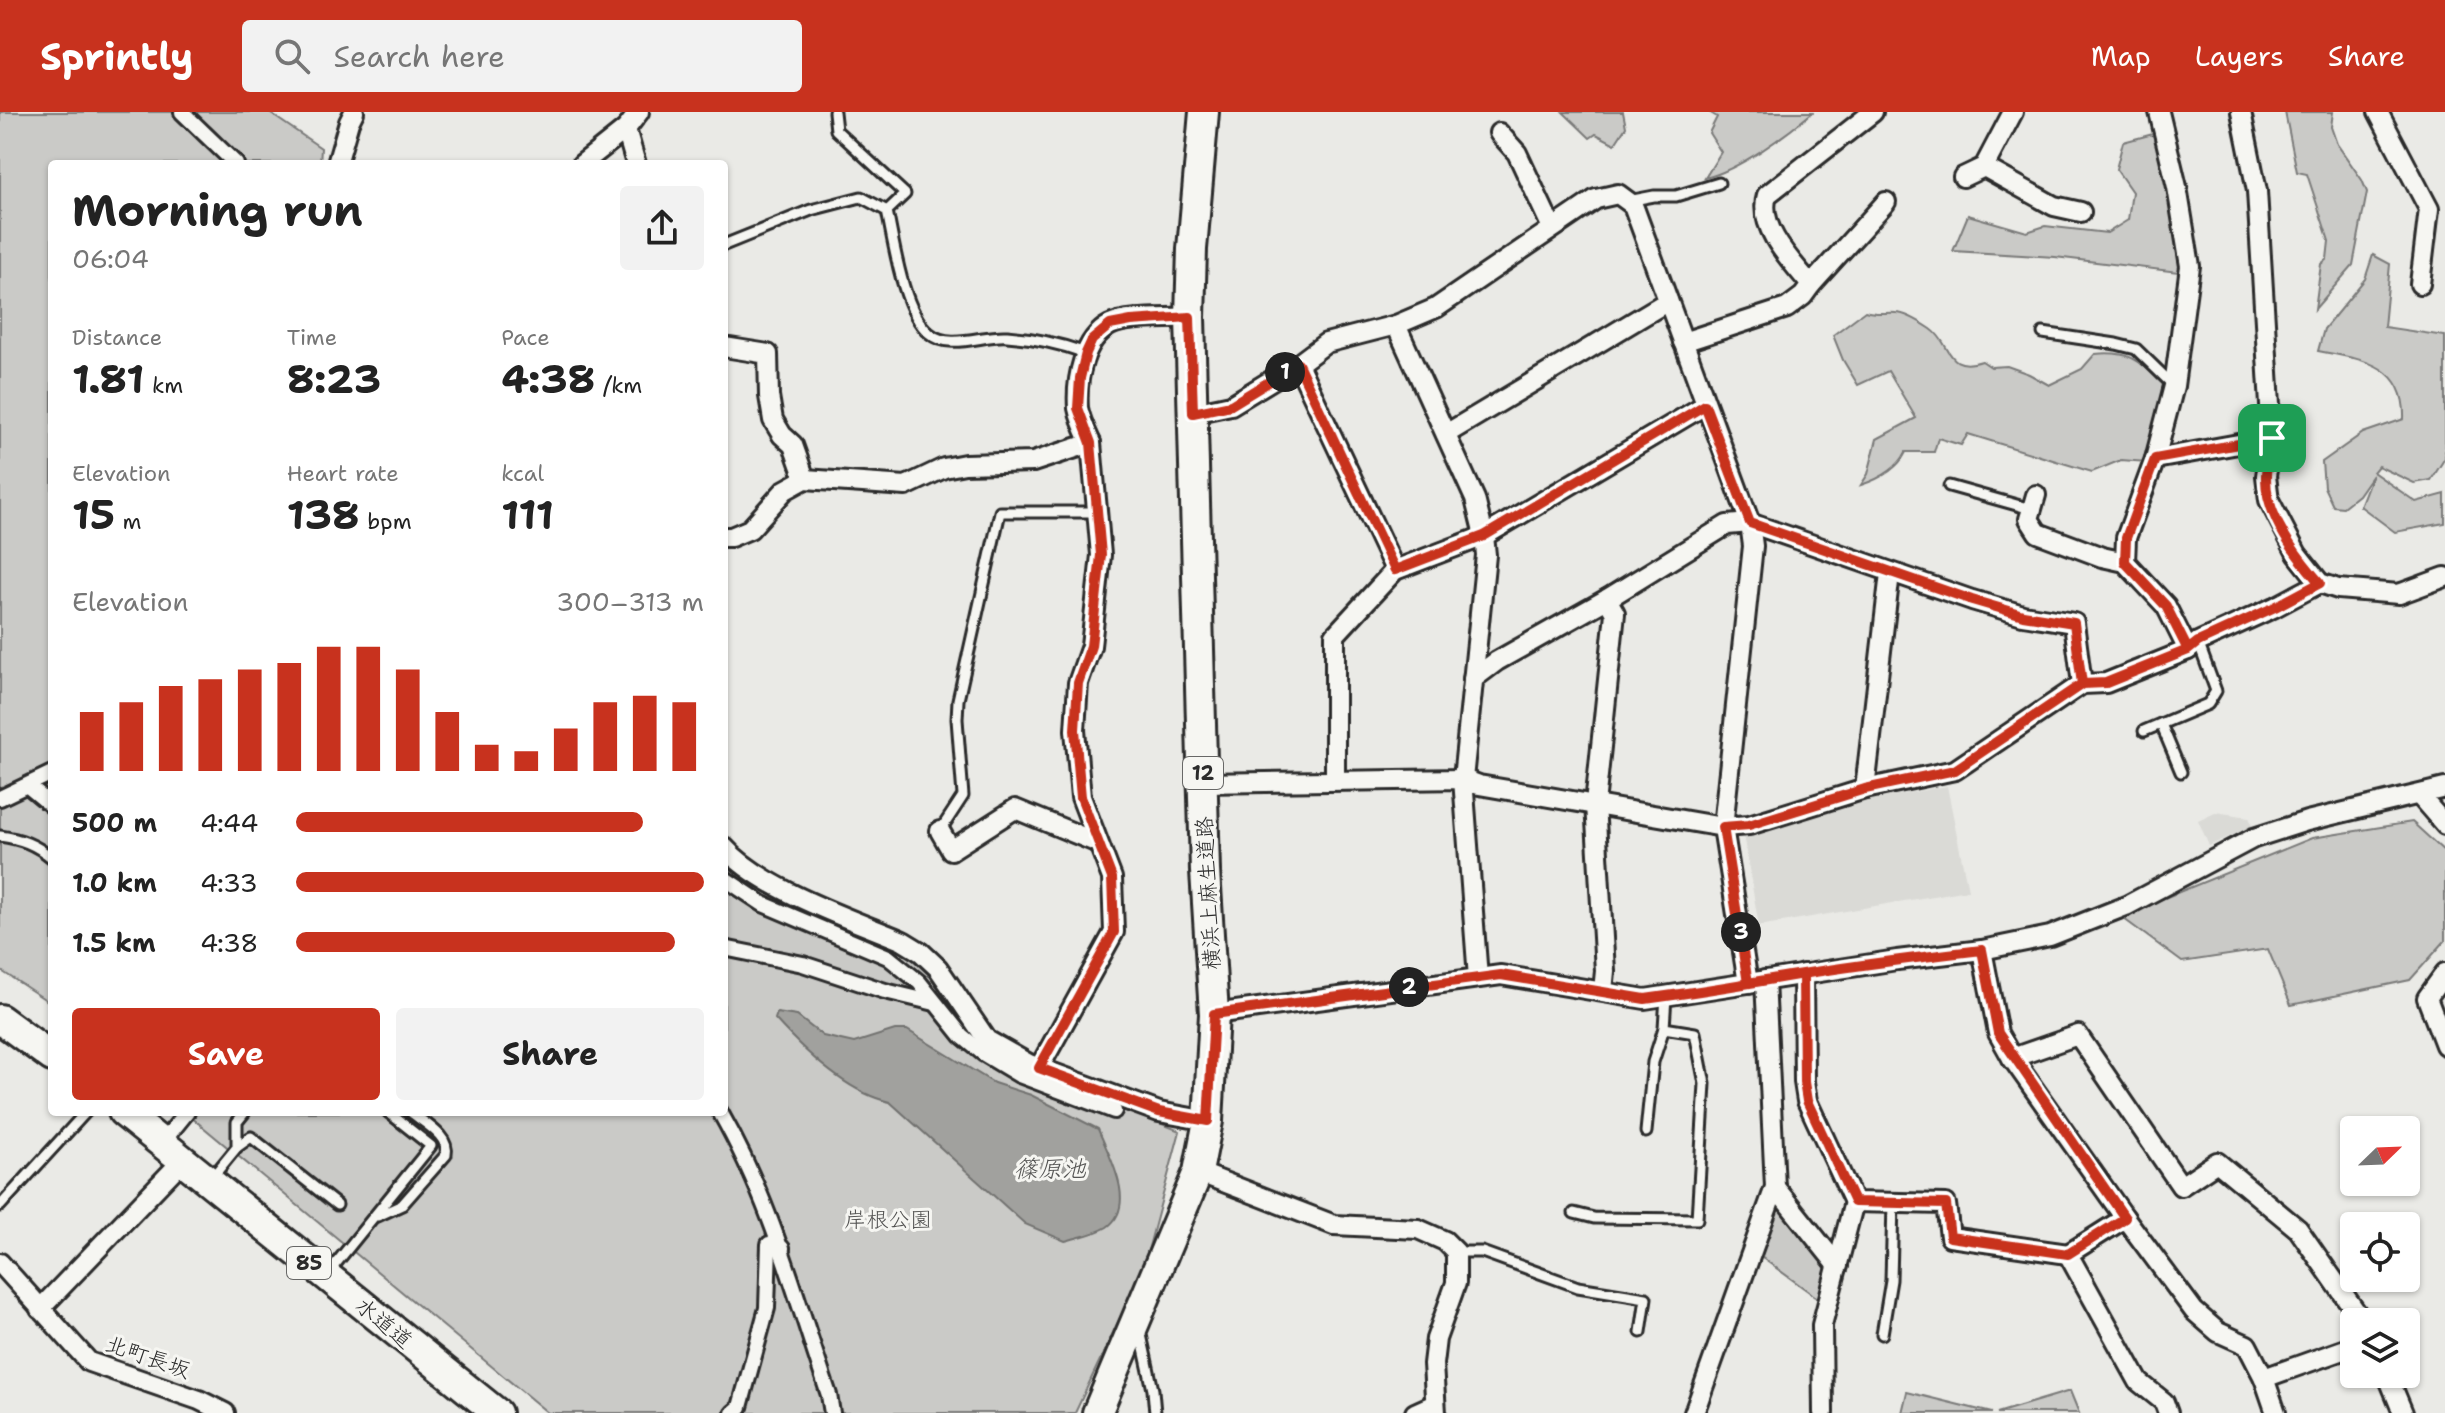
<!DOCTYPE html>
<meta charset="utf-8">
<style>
:root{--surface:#fff;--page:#f2f2f2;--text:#222;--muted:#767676;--accent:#c8321e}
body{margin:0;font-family:"Shantell Sans","Klee One",sans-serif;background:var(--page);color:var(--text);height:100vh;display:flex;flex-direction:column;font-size:30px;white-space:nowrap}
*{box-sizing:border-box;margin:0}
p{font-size:26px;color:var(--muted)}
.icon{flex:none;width:44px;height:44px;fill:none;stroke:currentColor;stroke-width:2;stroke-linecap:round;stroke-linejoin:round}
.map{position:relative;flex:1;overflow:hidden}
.panel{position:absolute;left:48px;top:48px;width:680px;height:956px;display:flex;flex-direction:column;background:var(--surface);border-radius:8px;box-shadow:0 2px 6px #0004}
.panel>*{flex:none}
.needle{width:52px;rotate:67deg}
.fabs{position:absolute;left:2340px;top:1004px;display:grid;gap:16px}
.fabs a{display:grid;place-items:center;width:80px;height:80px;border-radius:8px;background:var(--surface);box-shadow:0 2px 6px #0004;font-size:40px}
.pin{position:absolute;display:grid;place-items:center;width:68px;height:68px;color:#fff;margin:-34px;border-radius:16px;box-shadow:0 4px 12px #0006}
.km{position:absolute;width:40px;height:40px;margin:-20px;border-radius:50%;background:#222;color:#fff;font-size:22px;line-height:40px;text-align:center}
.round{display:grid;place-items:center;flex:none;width:84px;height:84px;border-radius:8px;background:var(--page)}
.summary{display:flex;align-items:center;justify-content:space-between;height:136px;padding:0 24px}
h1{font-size:44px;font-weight:700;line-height:60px}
.metrics{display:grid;grid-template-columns:repeat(3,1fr);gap:12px;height:136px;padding:8px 24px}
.metrics div{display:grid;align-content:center}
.metrics b{font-size:40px;font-weight:700}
.metrics small{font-size:22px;font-weight:400}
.metrics p{font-size:22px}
.chart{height:224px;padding:16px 24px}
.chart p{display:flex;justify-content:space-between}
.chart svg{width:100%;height:144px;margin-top:8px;stroke:var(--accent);stroke-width:6}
.button{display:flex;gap:16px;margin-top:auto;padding:16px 24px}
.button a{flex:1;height:92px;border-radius:8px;background:var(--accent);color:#fff;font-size:32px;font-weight:700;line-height:92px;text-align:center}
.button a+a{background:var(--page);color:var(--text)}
ul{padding:0 24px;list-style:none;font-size:26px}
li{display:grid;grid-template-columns:128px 96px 1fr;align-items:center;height:60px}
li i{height:20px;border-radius:10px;background:var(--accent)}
header{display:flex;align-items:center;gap:48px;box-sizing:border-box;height:112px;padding:0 40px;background:var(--accent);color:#fff}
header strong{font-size:38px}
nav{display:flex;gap:44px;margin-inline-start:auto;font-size:28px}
.search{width:560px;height:72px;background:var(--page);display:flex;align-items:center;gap:20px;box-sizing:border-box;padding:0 28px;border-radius:8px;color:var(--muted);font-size:30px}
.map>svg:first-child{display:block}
</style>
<header>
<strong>Sprintly</strong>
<div class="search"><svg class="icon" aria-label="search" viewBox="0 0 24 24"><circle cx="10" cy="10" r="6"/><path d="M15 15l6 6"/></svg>Search here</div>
<nav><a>Map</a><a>Layers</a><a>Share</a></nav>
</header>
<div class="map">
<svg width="2445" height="1301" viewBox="0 0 2445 1301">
<rect width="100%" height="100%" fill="#eaeae6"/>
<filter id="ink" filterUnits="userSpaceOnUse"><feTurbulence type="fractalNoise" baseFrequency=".0125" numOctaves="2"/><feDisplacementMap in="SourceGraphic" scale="16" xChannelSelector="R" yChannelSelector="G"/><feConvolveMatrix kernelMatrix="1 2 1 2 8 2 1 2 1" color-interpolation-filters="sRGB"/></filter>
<g filter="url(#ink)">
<g fill="#dadad6">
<polygon points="1947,674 1968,778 1759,814 1743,722 1829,695"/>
<polygon points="2215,700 2249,705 2252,714 2209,734 2198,708"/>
</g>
<g fill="#cacac7" stroke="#7a7a79" stroke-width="2">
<polygon points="0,0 268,0 321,36 320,52 52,52 52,892 0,858"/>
<polygon points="1563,0 1623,0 1626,15 1615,32 1596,22 1590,26"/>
<path d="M1709,0h104c-27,23 -74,58 -108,66l16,-26 -12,-19 8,-16z"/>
<polygon points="2285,0 2333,0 2331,15 2337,32 2362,68 2367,80 2353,153 2315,197 2321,152 2327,147 2329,129 2307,62 2297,60"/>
<polygon points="2153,22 2170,77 2182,151 2178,160 2055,145 1953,139 1968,103 2027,120 2045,114 2107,121 2128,108 2132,80 2116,57 2123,30"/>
<path d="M2373,143l17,9 -6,63 61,9v122l-14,22 -17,3 -36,-17 -5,6 43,30 29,-8v29l-50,9 -35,-26 12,-31 -14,20 -15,12 -10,-1 -9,-19 -2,-25 41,-29 41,-14c2,-55 -42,-60 -86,-68l6,-22 41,-50z"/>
<path d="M1865,199c12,4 20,1 31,2 11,0 26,10 35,16 21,14 14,44 51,32l9,6 16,-1 22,8 20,11 33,-16 13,-15c39,-4 46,9 72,34l-20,74 -26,-2 -29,12 -124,-38 -7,11 -23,-7 -4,14h-28c-8,17 -27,27 -45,33l7,-11 9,-35 39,-21 -28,-47 -30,14 -15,-25 -10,-25z"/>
<polygon points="2412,710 2445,740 2445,829 2410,868 2291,893 2268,837 2182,850 2120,804 2312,726"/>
<polygon points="724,759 906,841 930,864 964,916 985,937 1019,956 1180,1019 1143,1157 1075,1301 548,1301 185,1000 724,1000"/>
<polygon points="1778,1094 1827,1153 1819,1187 1761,1145"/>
<polygon points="2070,1279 2079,1301 1997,1301"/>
<polygon points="1907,1280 1992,1301 1902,1301"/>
</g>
<path fill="#a1a19e" stroke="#727270" stroke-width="2" d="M777,901l20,3 26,20 31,7 41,-13h12l87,53 37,12 67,34c11,27 40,76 9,98 -11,7 -29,10 -42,14l-40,-17 -135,-122c-43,-9 -86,-51 -115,-83z"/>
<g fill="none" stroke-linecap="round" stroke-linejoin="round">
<defs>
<g id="service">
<path d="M834,0l2,18 69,64 -18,17c7,33 16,100 42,122 21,18 54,1 78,3 26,2 54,8 79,17"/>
<polyline points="1628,89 1654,84 1676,84 1719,71"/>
<polyline points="724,133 811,98 861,85 887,99"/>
<polyline points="2043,221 2116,232 2136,237 2172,272"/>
<polyline points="1949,374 2031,397"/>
<polyline points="2161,612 2181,660"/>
<polyline points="2144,619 2208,592 2216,579 2198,530"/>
<polyline points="940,719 963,684 957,607 958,588 1000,400 1097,400"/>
<path d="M0,724c21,3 35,8 52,22"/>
<polyline points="1646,1020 1653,950 1664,916"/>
<polyline points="237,1035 251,1025 337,1093"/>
<polyline points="210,1068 237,1035 237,1010 245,1000"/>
<polyline points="0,1094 86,1000"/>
<polyline points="1574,1101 1594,1106 1697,1107 1705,972 1695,921 1664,916 1666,884"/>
<path d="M378,1104l24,-11 44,-50c4,-19 -22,-32 -35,-43"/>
<polyline points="1456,1140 1482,1140 1578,1175 1646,1186 1641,1220"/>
<polyline points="329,1160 431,1034 388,1000"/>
<polyline points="1140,1218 1153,1278 1155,1301"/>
<polyline points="1882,1222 1891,1168 1893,1091"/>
</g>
<g id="pedestrian">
<polyline points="182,0 236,52"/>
<polyline points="28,674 52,694"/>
<polyline points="0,686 52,661"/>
<polyline points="724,766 763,792 888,845 919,870 962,924 984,942 1019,963 1114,999"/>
<polyline points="724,836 803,852 885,879 935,891"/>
<path d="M720,1000c51,89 76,186 109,283l3,18"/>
<polyline points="161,1032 187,1000"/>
<polyline points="733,1301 740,1295 767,1196 769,1132 782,1136"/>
</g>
<g id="minor">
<polyline points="2241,0 2257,79 2272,326 2266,364 2269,388 2297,442 2320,471 2338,477 2399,482 2445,465"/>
<polyline points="2378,0 2429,97 2420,172"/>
<polyline points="626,17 636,52"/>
<polyline points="1499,21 1517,41 1552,116"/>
<polyline points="337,52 349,10 354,0"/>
<polyline points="582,52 626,17 639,0"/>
<polyline points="1984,55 2054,94 2081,100"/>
<polyline points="1963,65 1984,55 2013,0"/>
<polyline points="1811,173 1886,90"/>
<polyline points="1396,213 1475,387 1484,424 1486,443 1463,667 1478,866"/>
<path d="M1683,230l104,-34 16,-12 8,-11c-19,-23 -54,-58 -44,-90l106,-83"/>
<polyline points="724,235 768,242 769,284 773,308 782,323 793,333 805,367"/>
<polyline points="1298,252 1395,458"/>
<polyline points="1193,301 1231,293 1298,252 1326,231 1396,213 1436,196 1596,87 1618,82 1633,93 1750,411 1753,434 1723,715 1748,871"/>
<polyline points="1446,322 1668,189"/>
<polyline points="2155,347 2272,326"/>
<polyline points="2036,383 2029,407 2038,421 2102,445 2125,450 2166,494 2188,538"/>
<polyline points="724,425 731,425 750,417 785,378 805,367 906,374 944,356 965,352 1033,350 1091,331"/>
<polyline points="2125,450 2126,426 2155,347 2174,274 2190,154 2177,75 2159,0"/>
<polyline points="1473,567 1497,549 1607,487 1727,413 1750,411 1972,488 2023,503 2074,511 2082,572"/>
<polyline points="1335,668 1335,523 1395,458 1484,424 1705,293"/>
<polyline points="1203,671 1463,667 1479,673 1723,715 1749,713 1865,677 1955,658 2082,572 2106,571 2188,538 2198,530 2275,495 2320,471"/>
<polyline points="1865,677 1890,461"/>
<polyline points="2419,683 2445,713"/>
<polyline points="940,719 951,738 1015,697 1098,731"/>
<path d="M724,735c37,42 127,72 179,94l18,11 17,16 49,72 42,24 130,48 49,9"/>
<polyline points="1982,838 1998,921 2012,946 2125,1106 2194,1199 2218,1220 2247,1233 2264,1266 2276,1301"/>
<polyline points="2445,861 2427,886 2445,933"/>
<polyline points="1803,862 1804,970 1807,989 1854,1090 1946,1092 1950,1125 2068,1142"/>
<polyline points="1603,879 1605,859 1595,692 1615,501 1607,487"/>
<polyline points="1214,902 1501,863 1645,887 1897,848 1982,838 2050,824 2126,794 2254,726 2307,709 2445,676"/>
<polyline points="2012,946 2078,923 2181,1074 2217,1050 2298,1117 2363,1210"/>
<path d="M1039,956l75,-136 -2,-54 -31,-81 -6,-67 3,-47 13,-37 10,-91 -10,-112c-5,-11 -11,-23 -13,-35 -2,-28 5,-69 32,-83 18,-9 58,-6 80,-8"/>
<polyline points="1198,1060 1334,1113 1418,1117 1445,1129 1456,1140 1456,1171 1436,1227 1433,1252 1436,1301"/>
<polyline points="1775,1075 1838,1154"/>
<polyline points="2125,1106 2068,1142 2139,1270 2164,1290 2168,1301"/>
<polyline points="0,1151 89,1250 199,1288 225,1301"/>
<polyline points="40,1197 182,1049"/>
<polyline points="2387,1262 2403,1301"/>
<polyline points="2264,1266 2354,1234"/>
<polyline points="1415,1301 1435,1292"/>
<polyline points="1694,1301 1775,1075 1765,868"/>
<polyline points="1823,1301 1822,1213 1854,1090"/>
</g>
<g id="primary">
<polyline points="0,907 52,945"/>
<polyline points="123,1000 497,1301"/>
<polyline points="1097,1301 1198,1060 1208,1009 1214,902 1205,759 1190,205 1192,137 1204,0"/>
</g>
</defs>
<use href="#service" stroke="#2b2b2b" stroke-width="15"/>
<use href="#pedestrian" stroke="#2b2b2b" stroke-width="20"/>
<use href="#minor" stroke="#2b2b2b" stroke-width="24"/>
<use href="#primary" stroke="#2b2b2b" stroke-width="34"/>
<use href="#service" stroke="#f6f6f2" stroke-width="9"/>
<use href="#pedestrian" stroke="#f6f6f2" stroke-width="14"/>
<use href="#minor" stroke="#f6f6f2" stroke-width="18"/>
<use href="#primary" stroke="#f6f6f2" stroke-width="28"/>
</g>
</g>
<g fill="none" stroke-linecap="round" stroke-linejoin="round" filter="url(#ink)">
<defs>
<path id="route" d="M2272,326c-2,12 -6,26 -6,38 -1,38 30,80 54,107l-45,24 -77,35 -10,8 -82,33 -24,1 -8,-61 -51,-8 -51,-15 -222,-77 -45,-118 -221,131 -89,34 -97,-206 -67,41 -38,8 -3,-96 -59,4 -21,4 -18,15 -6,13 -6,25 -2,30 13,35 10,112 -10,91 -13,37 -3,47 6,67 31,81 2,54 -75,136 120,44 49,9 6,-107 287,-39 144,24c53,-7 106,-16 158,-25l1,108 3,19 47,101 92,2 4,33 118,17 57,-36 -127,-185 -16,-83c-78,9 -156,19 -234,33l-25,-156 26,-2 116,-36 90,-19 127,-86 24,-1 82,-33 -22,-44 -41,-44 1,-24 29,-79 117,-21"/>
</defs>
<use href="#route" stroke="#fff" stroke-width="16"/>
<use href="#route" stroke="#c8321e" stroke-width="10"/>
</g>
<g text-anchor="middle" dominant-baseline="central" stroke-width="6" stroke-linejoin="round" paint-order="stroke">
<g fill="#f6f6f2" stroke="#686867" stroke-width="2">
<rect x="1183" y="645" width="40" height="32" rx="6"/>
<rect x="287" y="1135" width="44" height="32" rx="6"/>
</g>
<g font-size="20" font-weight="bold" fill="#2b2b2b">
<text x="1203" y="661">12</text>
<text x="309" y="1151">85</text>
</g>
<g font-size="22" fill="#2b2b2b" stroke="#f6f6f2">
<text transform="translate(1208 781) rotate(-93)">横浜上麻生道路</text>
<text transform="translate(384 1211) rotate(39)">水道道</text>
<text transform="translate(148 1245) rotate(19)">北町長坂</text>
</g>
<g font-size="22" fill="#535352" stroke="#f6f6f2">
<text x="888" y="1107">岸根公園</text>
</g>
<g font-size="24" font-style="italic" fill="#545453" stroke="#f6f6f2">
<text x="1050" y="1057">篠原池</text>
</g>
</g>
</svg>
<div class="fabs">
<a><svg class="needle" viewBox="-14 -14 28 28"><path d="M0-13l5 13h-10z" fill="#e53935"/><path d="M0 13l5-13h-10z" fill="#767676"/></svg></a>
<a><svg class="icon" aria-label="locate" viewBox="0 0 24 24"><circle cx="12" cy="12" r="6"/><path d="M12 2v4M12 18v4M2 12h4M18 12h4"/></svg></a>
<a><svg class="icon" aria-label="layers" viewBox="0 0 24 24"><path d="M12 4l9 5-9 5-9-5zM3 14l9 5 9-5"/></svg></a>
</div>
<div class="pin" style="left:2272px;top:326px;background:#1e9e55"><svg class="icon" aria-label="arrive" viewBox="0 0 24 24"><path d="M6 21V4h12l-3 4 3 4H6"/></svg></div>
<b class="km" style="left:1285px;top:260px">1</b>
<b class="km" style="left:1409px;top:875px">2</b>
<b class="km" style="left:1741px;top:820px">3</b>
<section class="panel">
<div class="summary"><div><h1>Morning run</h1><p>06:04</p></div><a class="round"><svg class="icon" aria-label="share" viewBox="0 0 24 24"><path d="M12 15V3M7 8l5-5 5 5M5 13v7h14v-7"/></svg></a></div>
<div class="metrics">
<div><p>Distance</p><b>1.81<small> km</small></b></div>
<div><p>Time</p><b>8:23</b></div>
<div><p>Pace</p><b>4:38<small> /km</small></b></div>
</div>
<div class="metrics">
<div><p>Elevation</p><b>15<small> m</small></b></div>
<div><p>Heart rate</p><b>138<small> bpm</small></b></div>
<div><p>kcal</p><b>111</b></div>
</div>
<div class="chart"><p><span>Elevation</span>300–313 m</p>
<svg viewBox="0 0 160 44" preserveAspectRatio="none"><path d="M5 44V26M15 44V23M25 44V18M35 44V16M45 44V13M55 44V11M65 44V6M75 44V6M85 44V13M95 44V26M105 44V36M115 44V38M125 44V31M135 44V23M145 44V21M155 44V23"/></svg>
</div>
<ul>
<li><b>500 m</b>4:44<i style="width:85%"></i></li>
<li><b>1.0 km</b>4:33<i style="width:100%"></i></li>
<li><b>1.5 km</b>4:38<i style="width:93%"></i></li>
</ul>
<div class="button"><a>Save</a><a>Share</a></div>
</section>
</div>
